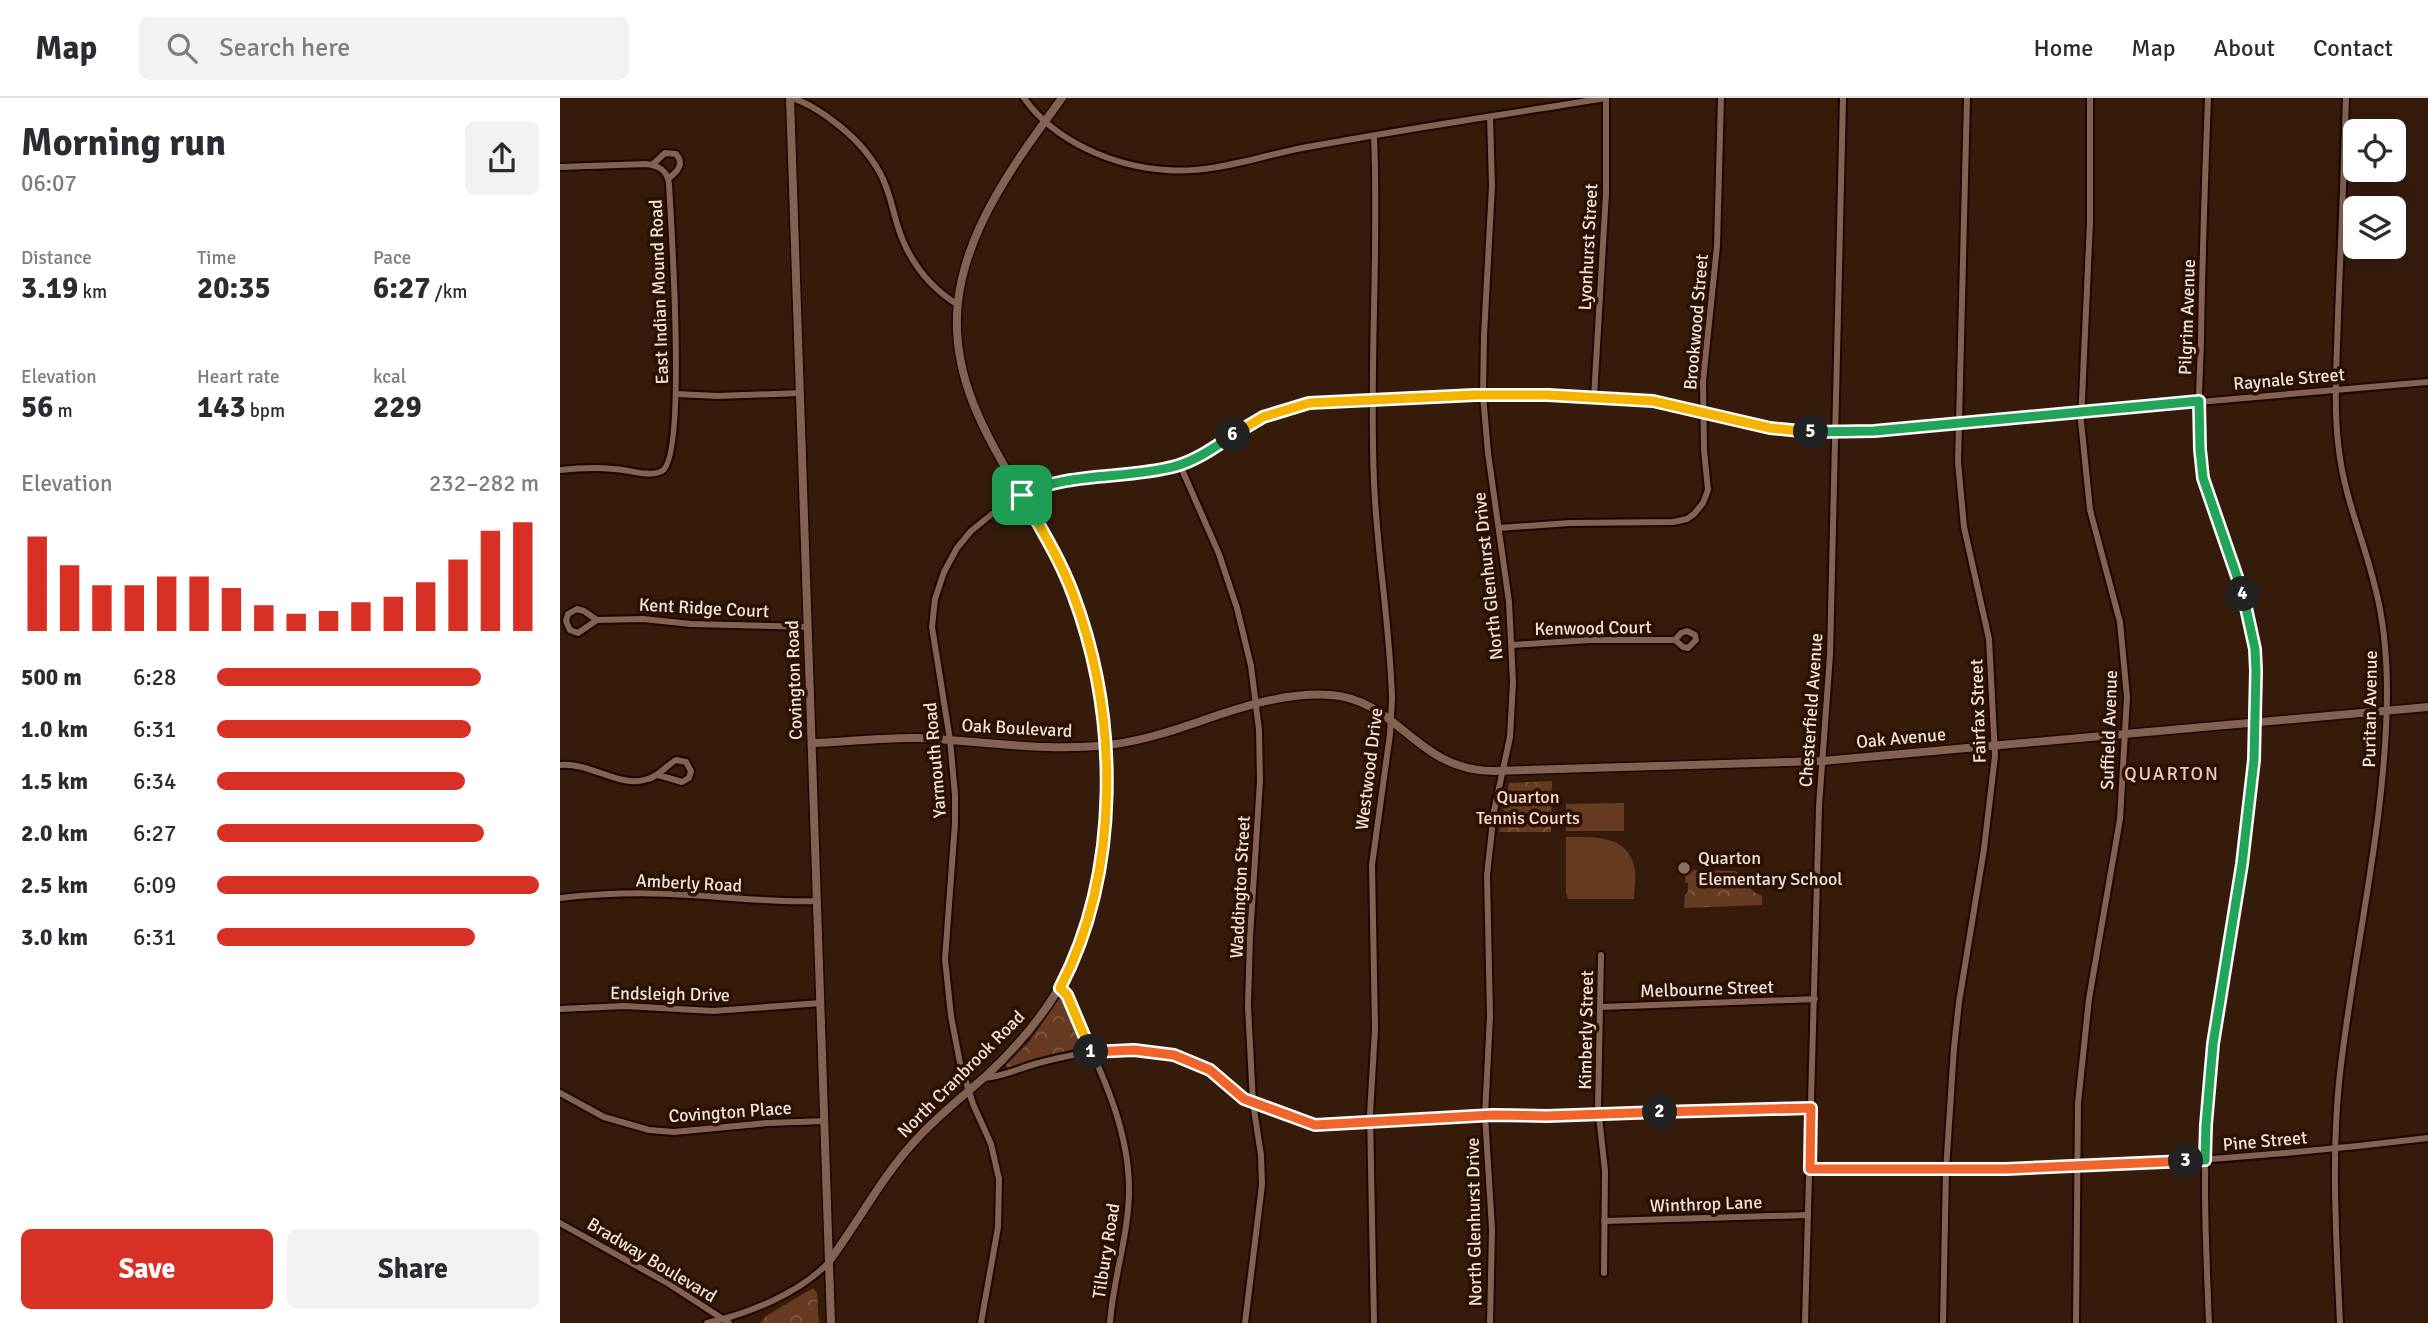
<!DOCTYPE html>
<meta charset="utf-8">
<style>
:root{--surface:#fff;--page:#f2f2f3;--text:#2b2b33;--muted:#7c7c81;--line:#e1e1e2;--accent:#d93025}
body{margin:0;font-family:Signika,sans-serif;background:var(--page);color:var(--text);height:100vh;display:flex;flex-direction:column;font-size:26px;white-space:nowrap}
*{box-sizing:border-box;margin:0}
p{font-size:23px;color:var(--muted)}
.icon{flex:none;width:38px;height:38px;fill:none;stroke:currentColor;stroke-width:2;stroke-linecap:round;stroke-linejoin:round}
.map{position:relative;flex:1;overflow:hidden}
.details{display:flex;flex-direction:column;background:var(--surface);width:560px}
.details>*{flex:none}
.controls{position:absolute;left:1783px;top:21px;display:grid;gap:14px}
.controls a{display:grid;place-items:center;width:63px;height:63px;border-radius:10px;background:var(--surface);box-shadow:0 7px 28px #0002;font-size:35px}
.pin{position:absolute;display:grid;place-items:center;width:60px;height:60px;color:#fff;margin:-30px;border-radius:14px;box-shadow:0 4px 10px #0006}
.km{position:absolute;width:35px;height:35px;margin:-18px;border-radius:50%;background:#222;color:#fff;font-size:19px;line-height:35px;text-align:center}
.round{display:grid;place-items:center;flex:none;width:74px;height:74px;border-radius:10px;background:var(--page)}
.headline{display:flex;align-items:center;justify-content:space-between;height:119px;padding:0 21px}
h1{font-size:38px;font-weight:700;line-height:52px}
.stats{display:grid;grid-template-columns:repeat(3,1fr);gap:10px;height:119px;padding:7px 21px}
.stats div{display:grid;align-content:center}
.stats b{font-size:30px;font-weight:700}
.stats small{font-size:19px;font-weight:400}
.stats p{font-size:19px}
.chart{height:196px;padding:14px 21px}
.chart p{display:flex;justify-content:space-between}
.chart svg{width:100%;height:126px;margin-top:7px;stroke:var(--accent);stroke-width:6}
.button{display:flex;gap:14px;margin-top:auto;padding:14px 21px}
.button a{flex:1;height:80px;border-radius:10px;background:var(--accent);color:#fff;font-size:28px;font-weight:700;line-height:80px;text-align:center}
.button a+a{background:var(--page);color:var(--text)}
ul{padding:0 21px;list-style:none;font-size:23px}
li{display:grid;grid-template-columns:112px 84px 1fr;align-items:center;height:52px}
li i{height:18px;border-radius:9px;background:var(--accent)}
header{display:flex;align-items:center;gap:42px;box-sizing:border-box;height:98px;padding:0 35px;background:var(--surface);border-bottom:2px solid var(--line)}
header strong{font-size:33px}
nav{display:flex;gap:38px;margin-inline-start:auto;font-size:24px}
.search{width:490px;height:63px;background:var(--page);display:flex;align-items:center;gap:18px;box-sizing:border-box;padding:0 24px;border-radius:10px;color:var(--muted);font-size:26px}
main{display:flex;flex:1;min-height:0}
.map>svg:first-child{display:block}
</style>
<header>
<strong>Map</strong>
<div class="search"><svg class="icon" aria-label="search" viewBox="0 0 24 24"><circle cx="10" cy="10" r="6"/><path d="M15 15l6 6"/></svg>Search here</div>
<nav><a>Home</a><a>Map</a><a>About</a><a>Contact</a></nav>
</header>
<main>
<section class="details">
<div class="headline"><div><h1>Morning run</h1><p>06:07</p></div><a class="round"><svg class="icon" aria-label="share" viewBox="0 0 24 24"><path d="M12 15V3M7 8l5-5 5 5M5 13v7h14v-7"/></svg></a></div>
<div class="stats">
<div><p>Distance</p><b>3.19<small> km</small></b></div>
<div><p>Time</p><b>20:35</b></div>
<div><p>Pace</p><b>6:27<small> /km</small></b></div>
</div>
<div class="stats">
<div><p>Elevation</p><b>56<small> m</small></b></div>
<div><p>Heart rate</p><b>143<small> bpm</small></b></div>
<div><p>kcal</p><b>229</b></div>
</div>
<div class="chart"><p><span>Elevation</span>232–282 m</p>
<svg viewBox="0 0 160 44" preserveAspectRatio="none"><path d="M5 44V11M15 44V21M25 44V28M35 44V28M45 44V25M55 44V25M65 44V29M75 44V35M85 44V38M95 44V37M105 44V34M115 44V32M125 44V27M135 44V19M145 44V9M155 44V6"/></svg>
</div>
<ul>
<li><b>500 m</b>6:28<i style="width:82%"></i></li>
<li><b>1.0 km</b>6:31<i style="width:79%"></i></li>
<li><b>1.5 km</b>6:34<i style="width:77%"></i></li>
<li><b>2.0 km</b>6:27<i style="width:83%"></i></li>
<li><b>2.5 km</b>6:09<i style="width:100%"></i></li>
<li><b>3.0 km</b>6:31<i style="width:80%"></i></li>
</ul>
<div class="button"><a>Save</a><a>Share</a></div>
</section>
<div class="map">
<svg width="1868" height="1225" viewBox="0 0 1868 1225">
<defs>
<pattern id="park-crowns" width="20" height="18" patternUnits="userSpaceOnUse" patternTransform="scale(1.75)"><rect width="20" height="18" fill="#673b21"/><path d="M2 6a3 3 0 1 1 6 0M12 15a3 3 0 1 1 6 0" fill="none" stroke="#7d5740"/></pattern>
</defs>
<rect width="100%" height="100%" fill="#361b0b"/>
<g fill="url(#park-crowns)">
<polygon points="992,683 991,734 939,734 949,685"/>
<polygon points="1126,772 1176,773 1194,794 1202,798 1202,807 1124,810 1125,797 1128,793 1128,785 1125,784"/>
<polygon points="502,900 506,905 522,949 472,961 447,971 446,967 469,944 499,901"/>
<polygon points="253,1190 257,1195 259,1225 200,1225 206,1218"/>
</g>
<g fill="#673b21">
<polygon points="1064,705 1064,733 1006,733 1006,706"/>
<path d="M1006,739c25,0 60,-3 68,28 3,10 0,24 0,34h-66l-2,-6z"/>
</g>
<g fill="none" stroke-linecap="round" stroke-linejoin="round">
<defs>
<g id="minor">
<path d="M231,0c16,4 29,13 42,23 19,14 36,32 47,52 9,16 12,34 17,51 10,34 31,62 61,81"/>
<path d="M464,0c31,44 91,69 143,72 49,4 97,-16 146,-24 97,-18 195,-32 293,-48"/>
<path d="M1648,0c-3,81 -6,162 -7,242 -1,41 -5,84 0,125 4,34 21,67 33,100 15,44 22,87 23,134 0,80 -13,162 -26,241 -7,34 -14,69 -18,104 -12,92 -8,186 -4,279"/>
<polyline points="930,19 932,88 924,237 923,297 928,355 949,504 953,584 950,639 934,713 927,777 930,918 925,1017 932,1131 930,1225"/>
<path d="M92,67l13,-12 11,1c9,10 1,18 -7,24"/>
<path d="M0,69l86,-3c12,1 22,7 23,20 2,38 18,273 -7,287 -13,7 -35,-2 -48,-2 -18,-2 -36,-1 -54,1"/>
<polyline points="116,296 158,298 240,295"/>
<polyline points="1034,299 1046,95 1046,0"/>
<polyline points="620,367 659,456 677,510 691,568 699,632 700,683 690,839 688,908 693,1005 701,1057 702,1087 685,1225"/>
<polyline points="939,430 1010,425 1113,424 1127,421 1134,416 1143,405 1148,392 1144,352 1143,283 1157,148 1161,0"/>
<polyline points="37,522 18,535 10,532 6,523 8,516 17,511 24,513 37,522 83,521 131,526 248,529"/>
<polyline points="952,547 1030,542 1115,542 1123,549 1128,550 1136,542 1135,537 1127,533 1121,535 1115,542"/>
<path d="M0,667c31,-3 60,24 88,14 11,-3 18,-13 28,-19l10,2 5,9 -2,7 -7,4 -24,-7"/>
<path d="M0,800c43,-5 86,-6 129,-3 43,2 85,8 128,6"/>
<polyline points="1041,857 1038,1009 1045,1073 1044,1175"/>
<path d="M500,890l7,7c26,62 62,125 62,194 0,46 -16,89 -19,134"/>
<polyline points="1041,909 1255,901"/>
<polyline points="0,911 65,908 153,913 261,905"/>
<path d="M423,980c19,-1 34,-9 52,-14 43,-12 94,-20 138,-9 31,8 46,22 68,42 9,8 68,27 81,28l171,-10 54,2 264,-9"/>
<polyline points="0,995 44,1019 89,1032 114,1034 208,1025 265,1023"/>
<path d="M1250,1071c207,5 413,-6 618,-31"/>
<polyline points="1044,1123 1248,1117"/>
<polyline points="0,1125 109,1186 169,1225"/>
<path d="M147,1225c41,-9 93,-30 122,-61"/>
<polyline points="421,1225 438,1129 439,1081 431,1046 413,1006 400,965 391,918 385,861 395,725 395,697 390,642 372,529 375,501 384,474 397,450 411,433 432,416 470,393 505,383 591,373 620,367 648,353 703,319 749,305 915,297 1065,301 1109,305 1211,330 1282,335 1868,284"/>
<path d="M814,1225l-4,-209 5,-85 -3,-164 18,-131 2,-35c-2,-73 -15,-145 -18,-217 -5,-116 5,-231 0,-346"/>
<polyline points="1245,1225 1259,708 1270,557 1283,0"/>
<polyline points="1383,1225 1386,1072 1394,950 1399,904 1424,751 1435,658 1429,541 1404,429 1398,364 1407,0"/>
<polyline points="1516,1225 1518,1005 1529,901 1560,721 1567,599 1560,524 1530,412 1521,323 1530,124 1530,0"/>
<path d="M1780,1225c-4,-89 -10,-178 2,-266 15,-121 44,-241 45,-363 0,-38 -3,-75 -13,-111 -11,-45 -29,-84 -35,-132 -6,-45 -2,-90 -1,-136 3,-72 6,-145 8,-217"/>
</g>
<g id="tertiary">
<polyline points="230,0 271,1225"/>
<path d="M252,645c36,-1 71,-6 106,-5 66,3 131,15 197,6 74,-10 139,-54 216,-49 68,5 86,77 164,76l327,-10 606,-54"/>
<path d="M270,1162c29,-39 51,-82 84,-118 22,-25 48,-45 73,-67 46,-43 83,-92 101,-152 35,-112 20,-264 -32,-367 -41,-82 -109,-156 -98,-254 8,-75 61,-145 104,-204"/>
</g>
</defs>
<use href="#minor" stroke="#1c0500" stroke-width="10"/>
<use href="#tertiary" stroke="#1c0500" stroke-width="11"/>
<use href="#minor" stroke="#826250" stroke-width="6"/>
<use href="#tertiary" stroke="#826250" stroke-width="8"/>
</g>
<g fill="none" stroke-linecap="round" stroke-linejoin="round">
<defs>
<path id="split-1" d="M462,397c18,32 38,64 51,99 46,122 48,277 -13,394l7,7 24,57"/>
<polyline id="split-2" points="531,954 574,952 614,957 650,972 684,1001 755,1027 933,1017 987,1018 1100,1014"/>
<polyline id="split-3" points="1100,1014 1251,1010 1250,1071 1446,1071 1626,1063"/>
<polyline id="split-4" points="1626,1063 1645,1062 1646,1027 1653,946 1682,766 1694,662 1696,573 1695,551 1683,496"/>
<polyline id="split-5" points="1251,334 1314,333 1639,303 1640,351 1643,380 1683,496"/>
<polyline id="split-6" points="673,337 703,319 749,305 915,297 988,297 1093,303 1210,330 1251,334"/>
<path id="split-7" d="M462,397c48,-24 103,-15 154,-29 21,-6 39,-19 57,-31"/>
</defs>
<use href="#split-1" stroke="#fff" stroke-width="14"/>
<use href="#split-2" stroke="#fff" stroke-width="14"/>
<use href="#split-3" stroke="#fff" stroke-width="14"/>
<use href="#split-4" stroke="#fff" stroke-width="14"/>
<use href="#split-5" stroke="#fff" stroke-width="14"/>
<use href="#split-6" stroke="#fff" stroke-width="14"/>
<use href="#split-7" stroke="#fff" stroke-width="14"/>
<use href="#split-1" stroke="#f5b400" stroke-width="9"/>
<use href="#split-2" stroke="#f0652b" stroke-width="9"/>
<use href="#split-3" stroke="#f0652b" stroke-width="9"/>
<use href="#split-4" stroke="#22a559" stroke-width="9"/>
<use href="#split-5" stroke="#22a559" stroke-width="9"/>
<use href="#split-6" stroke="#f5b400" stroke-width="9"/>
<use href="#split-7" stroke="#22a559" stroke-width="9"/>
</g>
<circle fill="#8d6e63" stroke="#2b1103" stroke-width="2.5" cx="1124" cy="770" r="7"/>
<g text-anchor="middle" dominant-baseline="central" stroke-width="7" stroke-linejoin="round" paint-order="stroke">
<g font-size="18" fill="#f3e0d6" stroke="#2b1103">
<text transform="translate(1028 149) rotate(-87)">Lyonhurst Street</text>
<text transform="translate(99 194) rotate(-92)">East Indian Mound Road</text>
<text transform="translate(1627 219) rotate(-88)">Pilgrim Avenue</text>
<text transform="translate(1136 224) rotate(-85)">Brookwood Street</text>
<text transform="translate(1729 281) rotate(-5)">Raynale Street</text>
<text transform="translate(928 478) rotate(-96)">North Glenhurst Drive</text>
<text transform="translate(144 510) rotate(3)">Kent Ridge Court</text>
<text transform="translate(1033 530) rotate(-1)">Kenwood Court</text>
<text transform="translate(234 582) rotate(-92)">Covington Road</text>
<text transform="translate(1810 611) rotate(-89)">Puritan Avenue</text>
<text transform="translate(1251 612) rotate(-86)">Chesterfield Avenue</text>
<text transform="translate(1418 613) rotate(-92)">Fairfax Street</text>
<text transform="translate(457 630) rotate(3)">Oak Boulevard</text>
<text transform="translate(1549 632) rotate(-88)">Suffield Avenue</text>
<text transform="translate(1341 640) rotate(-5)">Oak Avenue</text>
<text transform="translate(375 662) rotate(-95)">Yarmouth Road</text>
<text transform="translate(809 671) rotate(-83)">Westwood Drive</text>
<text transform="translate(129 785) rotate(3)">Amberly Road</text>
<text transform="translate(680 789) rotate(-87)">Waddington Street</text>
<text transform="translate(1147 891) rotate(-2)">Melbourne Street</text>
<text transform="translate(110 896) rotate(1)">Endsleigh Drive</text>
<text transform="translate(1026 932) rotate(-89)">Kimberly Street</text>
<text transform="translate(401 976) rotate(-45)">North Cranbrook Road</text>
<text transform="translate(170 1014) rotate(-4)">Covington Place</text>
<text transform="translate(1705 1043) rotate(-5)">Pine Street</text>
<text transform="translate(1146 1106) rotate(-2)">Winthrop Lane</text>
<text transform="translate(914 1124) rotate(-91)">North Glenhurst Drive</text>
<text transform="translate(546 1153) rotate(-81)">Tilbury Road</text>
<text transform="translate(92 1162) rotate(31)">Bradway Boulevard</text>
</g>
<g font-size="18" fill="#f9d9c9" stroke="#2b1103">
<text x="968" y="699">Quarton<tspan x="968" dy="21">Tennis Courts</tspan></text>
</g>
<g font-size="18" fill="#f3e0d6" stroke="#2b1103" text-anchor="start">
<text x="1138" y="760">Quarton<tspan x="1138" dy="21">Elementary School</tspan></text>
</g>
<g font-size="19" letter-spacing="2" fill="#eecab6" stroke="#2b1103">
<text x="1612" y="676">QUARTON</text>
</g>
</g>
</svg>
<div class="controls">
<a><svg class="icon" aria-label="locate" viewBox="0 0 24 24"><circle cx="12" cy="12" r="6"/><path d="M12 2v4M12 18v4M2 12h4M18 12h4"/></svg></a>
<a><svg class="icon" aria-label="layers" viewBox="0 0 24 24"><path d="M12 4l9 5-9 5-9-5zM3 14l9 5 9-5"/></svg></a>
</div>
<div class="pin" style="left:462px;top:397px;background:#1e9e55"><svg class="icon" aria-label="arrive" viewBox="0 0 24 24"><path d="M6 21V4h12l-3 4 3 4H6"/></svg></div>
<b class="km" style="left:531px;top:954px">1</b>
<b class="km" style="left:1100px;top:1014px">2</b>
<b class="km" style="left:1626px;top:1063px">3</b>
<b class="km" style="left:1683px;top:496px">4</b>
<b class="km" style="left:1251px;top:334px">5</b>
<b class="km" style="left:673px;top:337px">6</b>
</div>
</main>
